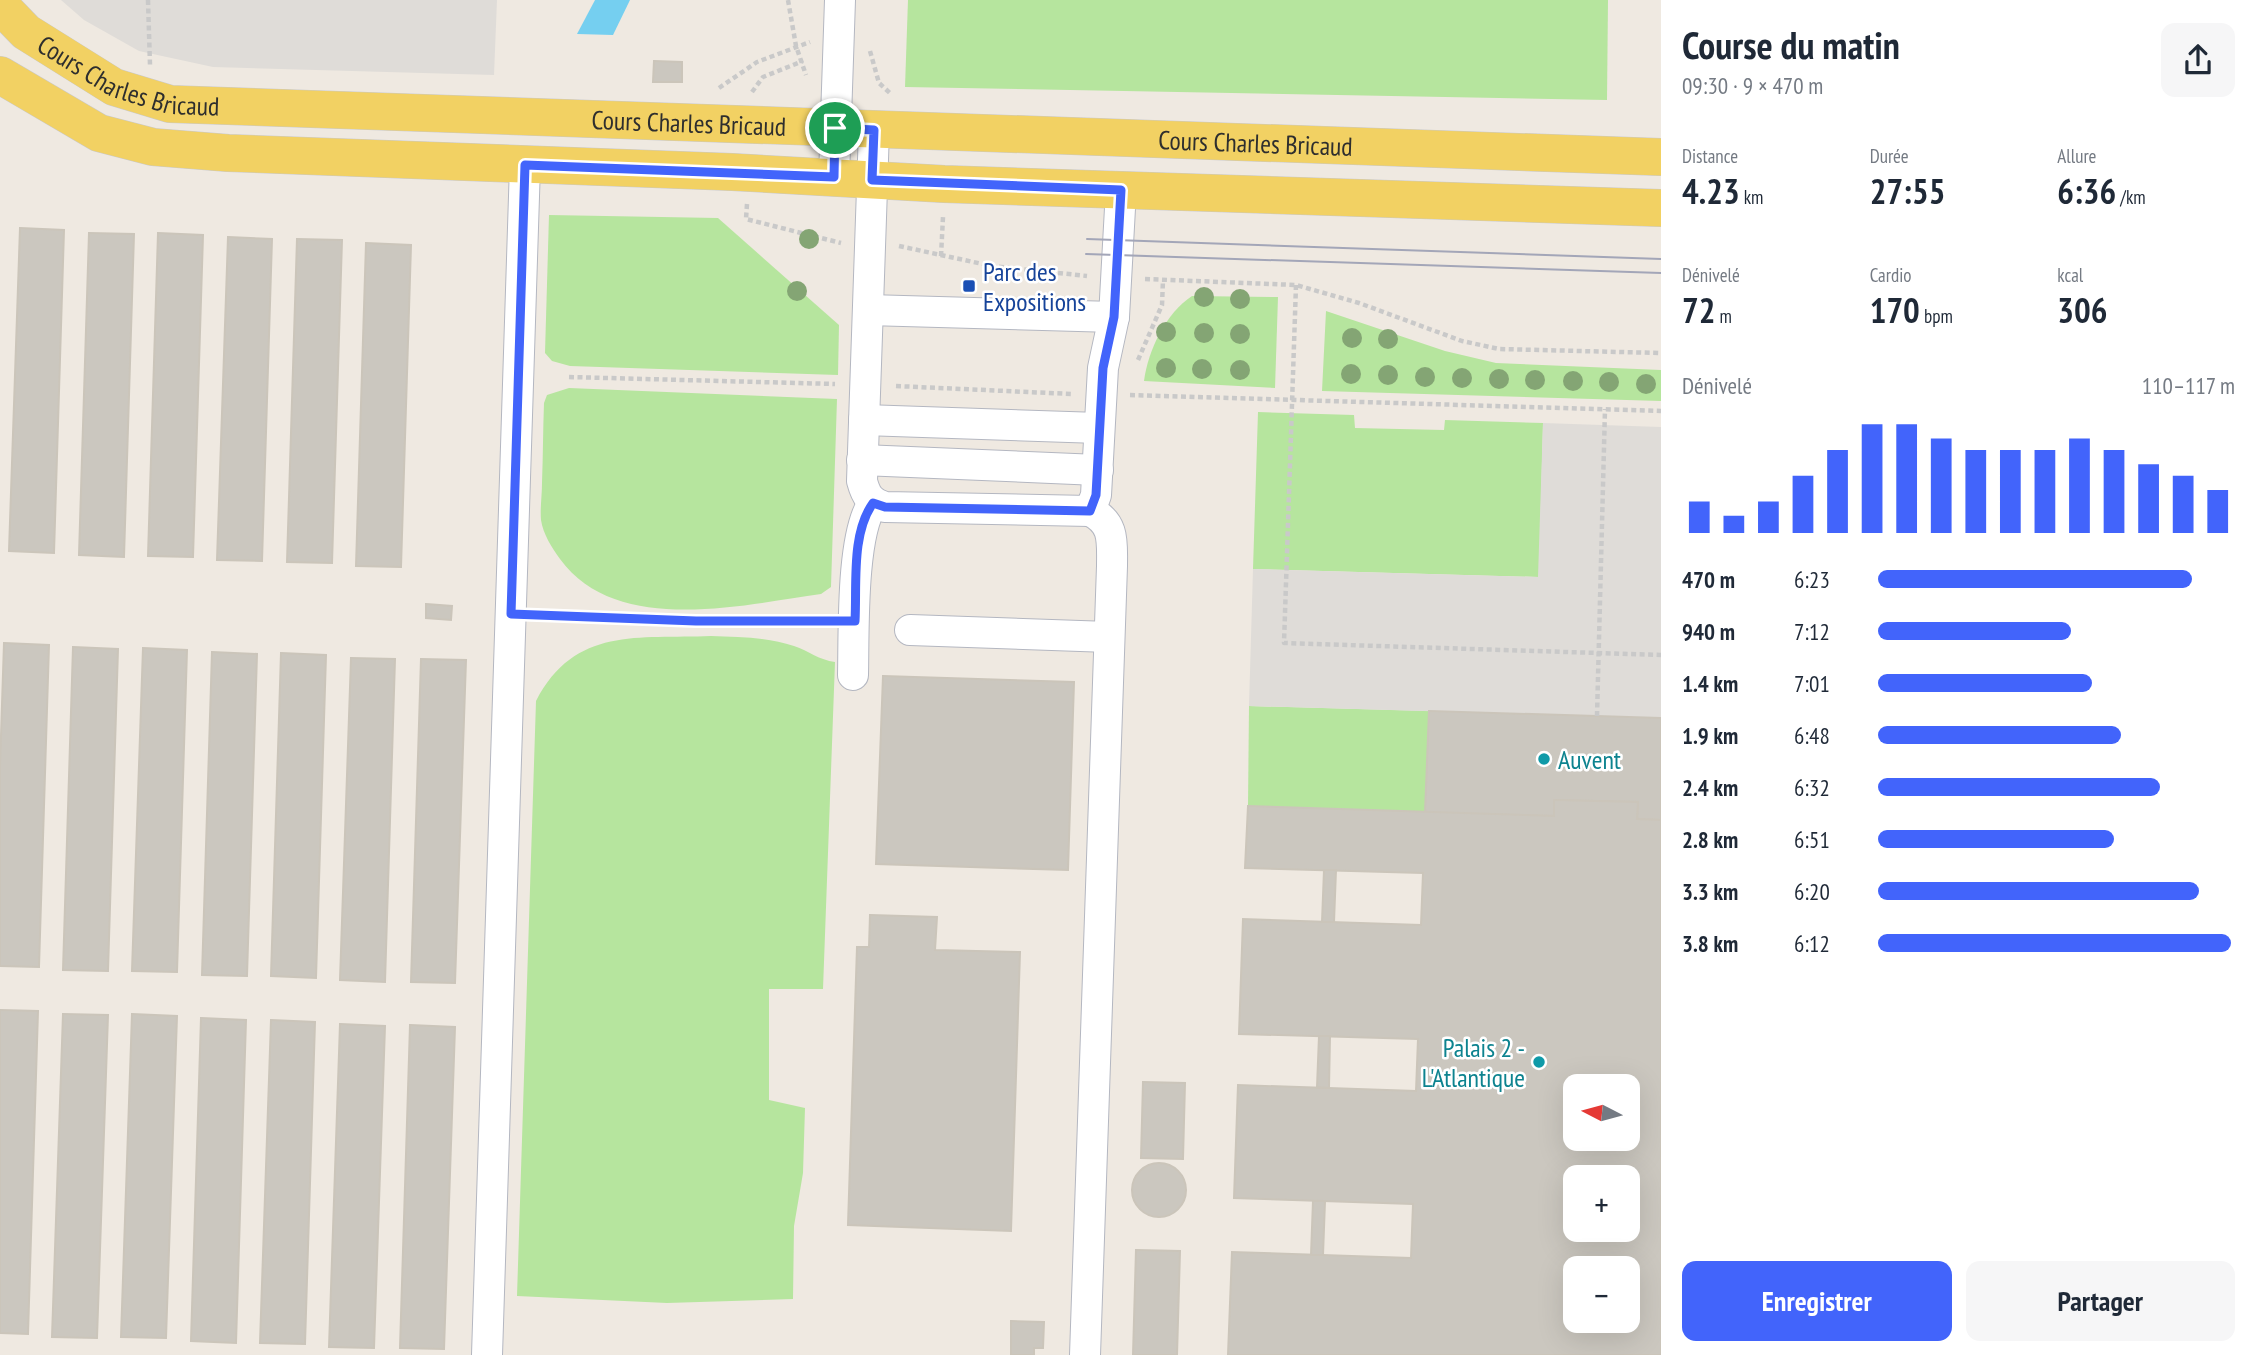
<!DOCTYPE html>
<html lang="fr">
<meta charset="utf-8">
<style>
:root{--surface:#fff;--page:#f6f6f7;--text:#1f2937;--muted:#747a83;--accent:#4264fb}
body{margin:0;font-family:"PT Sans Narrow",sans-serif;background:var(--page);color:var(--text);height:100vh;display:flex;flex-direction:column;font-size:26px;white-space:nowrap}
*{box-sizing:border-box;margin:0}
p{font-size:23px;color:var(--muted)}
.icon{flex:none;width:38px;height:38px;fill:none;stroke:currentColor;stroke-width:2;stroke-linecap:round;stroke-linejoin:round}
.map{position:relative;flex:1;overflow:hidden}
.side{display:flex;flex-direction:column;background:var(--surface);width:595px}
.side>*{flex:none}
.needle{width:46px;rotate:276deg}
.buttons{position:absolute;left:1563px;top:1074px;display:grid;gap:14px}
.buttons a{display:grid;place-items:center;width:77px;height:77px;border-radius:14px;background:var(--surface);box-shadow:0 7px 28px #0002;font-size:35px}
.pin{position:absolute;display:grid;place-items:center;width:60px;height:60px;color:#fff;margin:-30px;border:4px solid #fff;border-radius:50%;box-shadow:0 2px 7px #0007}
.round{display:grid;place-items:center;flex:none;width:74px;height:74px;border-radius:14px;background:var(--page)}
.headline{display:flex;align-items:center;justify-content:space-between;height:119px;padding:0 21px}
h1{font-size:38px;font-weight:700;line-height:52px}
.figures{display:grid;grid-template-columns:repeat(3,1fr);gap:10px;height:119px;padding:7px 21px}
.figures div{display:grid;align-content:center}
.figures b{font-size:35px;font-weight:700}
.figures small{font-size:19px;font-weight:400}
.figures p{font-size:19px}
.chart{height:196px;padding:14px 21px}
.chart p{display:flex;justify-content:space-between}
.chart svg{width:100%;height:126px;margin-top:7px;stroke:var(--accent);stroke-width:6}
.action{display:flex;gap:14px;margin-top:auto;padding:14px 21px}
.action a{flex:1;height:80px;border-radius:14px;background:var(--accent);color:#fff;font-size:28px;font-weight:700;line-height:80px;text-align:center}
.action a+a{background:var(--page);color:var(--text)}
ul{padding:0 21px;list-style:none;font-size:23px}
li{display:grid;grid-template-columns:112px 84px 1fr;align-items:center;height:52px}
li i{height:18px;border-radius:9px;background:var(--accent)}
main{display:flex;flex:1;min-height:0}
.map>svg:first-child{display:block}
</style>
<main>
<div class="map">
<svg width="1661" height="1355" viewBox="0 0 1661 1355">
<rect width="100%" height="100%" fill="#efe9e1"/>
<g fill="#b6e59e">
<polygon points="908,0 1608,0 1607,100 905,87"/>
<polygon points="549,215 718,218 839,325 838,375 570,366 552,361 545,353"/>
<path d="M1192,296l86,1 -3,91 -131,-7c4,-31 22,-68 48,-85z"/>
<polygon points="1326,311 1445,351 1496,363 1661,370 1661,401 1322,391"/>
<path d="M569,388l268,11 -6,188 -10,7c-80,11 -205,42 -261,-35 -8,-11 -17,-25 -19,-39 -1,-12 1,-25 1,-37 1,-27 1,-54 2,-80l3,-8z"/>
<polygon points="1258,412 1354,415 1355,428 1444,430 1445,420 1543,423 1539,577 1253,569"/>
<path d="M711,636c28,1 57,1 83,10 15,5 25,14 41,16l-12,327h-54v111l36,8 -2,65 -9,53 -1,73 -126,4 -150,-7 19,-595c39,-75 102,-62 175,-65z"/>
<polygon points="1249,706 1429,711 1425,813 1248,806"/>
</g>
<g fill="#dfdcd8">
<polygon points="61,0 497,0 494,75 213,67 139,51 84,20"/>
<polygon points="1543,423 1661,427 1661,718 1249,706 1253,569 1538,577"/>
</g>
<polygon fill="#75cff0" points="595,0 630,0 613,35 577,34"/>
<g fill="#cbc7bf" stroke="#cbc5ba" stroke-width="2" fill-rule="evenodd">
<polygon points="654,61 682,62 682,82 653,82"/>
<polygon points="20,228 64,230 54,553 9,551"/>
<polygon points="89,233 134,234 124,557 79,555"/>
<polygon points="158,233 203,235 193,557 148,556"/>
<polygon points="228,237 272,239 262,561 217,560"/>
<polygon points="297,239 342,240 332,563 287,562"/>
<polygon points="366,243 411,245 401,567 356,566"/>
<polygon points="426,604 452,606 451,620 426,618"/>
<polygon points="4,643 49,645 39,967 0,966 0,766"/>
<polygon points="73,647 118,649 108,971 63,970"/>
<polygon points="143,648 187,650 177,972 132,971"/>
<polygon points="212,652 257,654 247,976 202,975"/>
<polygon points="281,653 326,655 316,978 271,976"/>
<polygon points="351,658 395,659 385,982 340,980"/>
<polygon points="421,659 466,660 455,983 411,982"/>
<polygon points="883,676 1074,682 1068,870 876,864"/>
<polygon points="1429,711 1661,718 1661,820 1637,819 1638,802 1554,800 1554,816 1425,813"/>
<path d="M1554,800l84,2 -1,17 24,1v535h-433l4,-103 179,6 2,-54 -179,-6 4,-113 178,6 2,-52 -179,-5 4,-115 178,6 2,-52 -178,-5 3,-62 306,10zM1575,1087h53v52h-53zM1575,1178h53v52h-53zM1575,1269h53v52h-53z"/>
<polygon points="1324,870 1336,870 1334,922 1322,922"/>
<polygon points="870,915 937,917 935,950 1020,952 1011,1231 848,1225 857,947 869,947"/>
<polygon points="0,1010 38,1011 28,1334 0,1333"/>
<polygon points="63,1014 108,1015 97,1338 52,1337"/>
<polygon points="132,1014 177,1016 166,1338 121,1337"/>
<polygon points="201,1018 246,1020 236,1343 191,1341"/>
<polygon points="271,1020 315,1022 305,1344 260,1343"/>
<polygon points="340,1024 385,1026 374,1348 329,1347"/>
<polygon points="410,1025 455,1027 444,1349 400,1348"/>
<polygon points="1319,1036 1330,1036 1329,1088 1317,1087"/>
<polygon points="1143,1082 1185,1083 1183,1159 1141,1158"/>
<circle cx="1159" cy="1190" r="27"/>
<polygon points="1313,1201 1325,1201 1323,1255 1311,1255"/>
<polygon points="1136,1250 1180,1251 1177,1355 1133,1355"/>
<polygon points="1011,1321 1044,1322 1043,1348 1034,1348 1034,1355 1011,1355"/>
</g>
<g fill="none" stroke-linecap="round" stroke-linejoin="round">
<defs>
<g id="minor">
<path d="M874,130l-12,351c4,15 8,21 23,26l205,4 6,-16 7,-127 11,-51 7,-127"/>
<polyline points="834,177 840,0"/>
<polyline points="868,310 1114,317"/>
<polyline points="864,420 1099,428"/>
<polyline points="862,460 1098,470"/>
<polyline points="910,630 1109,637"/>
<path d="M853,675c1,-42 -2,-140 20,-172"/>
<polyline points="487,1355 525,165"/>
<path d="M1085,1355l27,-789c0,-24 3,-43 -22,-55"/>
</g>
<g id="major">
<path id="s1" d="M0,5l26,27 88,55 56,17 1491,53"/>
<polyline points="0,75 99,133 153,147 228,153 732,172 944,184 1661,208"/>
</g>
</defs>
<use href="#minor" stroke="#b4b7c1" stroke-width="32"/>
<use href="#major" stroke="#c9c9c9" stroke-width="38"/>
<g stroke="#c9c9c9" stroke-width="4.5" stroke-dasharray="5 3.5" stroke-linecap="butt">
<polyline points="148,0 150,65"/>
<polyline points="788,0 796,46 806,75"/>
<polyline points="870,51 879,83 891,94"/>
<polyline points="719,88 757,62 810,42"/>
<polyline points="752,92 763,77 803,61"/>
<polyline points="747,204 746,219 841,243"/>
<polyline points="899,246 992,266 1087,276"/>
<polyline points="941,256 943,217"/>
<polyline points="1145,279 1296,285 1359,303 1462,341 1499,349 1661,353"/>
<polyline points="1296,285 1284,643 1661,655"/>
<polyline points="1138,360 1162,305 1163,280"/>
<polyline points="569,377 835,384"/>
<polyline points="896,386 1072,394"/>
<polyline points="1130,395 1661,411"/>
<polyline points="540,613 696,621 825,621"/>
<polyline points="1597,716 1605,409"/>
</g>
<use href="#minor" stroke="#fff" stroke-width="30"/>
<use href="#major" stroke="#f2d163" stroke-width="37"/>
<g stroke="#a3a6b8" stroke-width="2">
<polyline points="1087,239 1661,259"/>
<polyline points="1086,254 1661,273"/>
</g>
</g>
<g fill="#84a574">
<circle cx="809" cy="239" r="10"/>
<circle cx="797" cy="291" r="10"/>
<circle cx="1204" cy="297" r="10"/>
<circle cx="1240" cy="299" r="10"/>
<circle cx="1166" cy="332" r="10"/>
<circle cx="1204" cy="333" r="10"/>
<circle cx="1240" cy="334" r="10"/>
<circle cx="1352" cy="338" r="10"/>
<circle cx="1388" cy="339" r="10"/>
<circle cx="1166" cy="368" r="10"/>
<circle cx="1202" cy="369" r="10"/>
<circle cx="1240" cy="370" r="10"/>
<circle cx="1351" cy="374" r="10"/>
<circle cx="1388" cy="375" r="10"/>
<circle cx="1425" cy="377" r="10"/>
<circle cx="1462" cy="378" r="10"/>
<circle cx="1499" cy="379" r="10"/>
<circle cx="1535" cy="380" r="10"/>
<circle cx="1573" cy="381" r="10"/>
<circle cx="1609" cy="382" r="10"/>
<circle cx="1646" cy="384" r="10"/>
</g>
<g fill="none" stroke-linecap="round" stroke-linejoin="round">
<defs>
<path id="route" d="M835,128l39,2 -2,50 249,10 -7,127 -11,51 -7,127 -6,16 -205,-4 -12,-4c-22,31 -16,81 -18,118h-159l-185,-7 14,-449 309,12z"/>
</defs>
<use href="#route" stroke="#fff" stroke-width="14"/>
<use href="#route" stroke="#4264fb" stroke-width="9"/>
</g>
<rect fill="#1a4fb4" stroke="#fff" stroke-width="2.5" x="962" y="279" width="14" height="14" rx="3.5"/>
<g fill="#0f9aa8" stroke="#fff" stroke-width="2.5">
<circle cx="1544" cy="759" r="7"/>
<circle cx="1539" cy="1062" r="7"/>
</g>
<g text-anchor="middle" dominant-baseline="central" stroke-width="5" stroke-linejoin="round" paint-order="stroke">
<g font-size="26" fill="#2e2e2e" stroke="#fff">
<text stroke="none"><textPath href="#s1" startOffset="152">Cours Charles Bricaud</textPath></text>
<text stroke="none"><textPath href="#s1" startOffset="719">Cours Charles Bricaud</textPath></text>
<text stroke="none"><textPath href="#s1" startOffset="1286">Cours Charles Bricaud</textPath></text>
</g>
<g font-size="26" fill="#164399" stroke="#fff" text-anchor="start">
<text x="983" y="271">Parc des<tspan x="983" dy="30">Expositions</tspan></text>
</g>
<g font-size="26" fill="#0d838f" stroke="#fff" text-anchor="start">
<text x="1558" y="759">Auvent</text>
<text x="1525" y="1047" text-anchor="end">Palais 2 -<tspan x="1525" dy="30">L'Atlantique</tspan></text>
</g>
</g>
</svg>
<div class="buttons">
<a><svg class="needle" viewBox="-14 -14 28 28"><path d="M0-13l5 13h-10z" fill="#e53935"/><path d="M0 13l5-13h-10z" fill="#747a83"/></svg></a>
<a>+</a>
<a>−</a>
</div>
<div class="pin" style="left:835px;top:128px;background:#1e9e55"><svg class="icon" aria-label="arrive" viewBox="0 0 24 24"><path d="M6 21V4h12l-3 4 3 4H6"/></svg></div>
</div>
<section class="side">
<div class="headline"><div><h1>Course du matin</h1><p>09:30 · 9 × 470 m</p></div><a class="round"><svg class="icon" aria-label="share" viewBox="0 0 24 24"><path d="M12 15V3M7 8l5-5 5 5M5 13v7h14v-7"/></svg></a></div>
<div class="figures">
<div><p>Distance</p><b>4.23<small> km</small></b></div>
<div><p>Durée</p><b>27:55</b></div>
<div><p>Allure</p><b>6:36<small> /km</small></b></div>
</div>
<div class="figures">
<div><p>Dénivelé</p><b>72<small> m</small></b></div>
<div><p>Cardio</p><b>170<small> bpm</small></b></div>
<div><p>kcal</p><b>306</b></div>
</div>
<div class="chart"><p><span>Dénivelé</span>110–117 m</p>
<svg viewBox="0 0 160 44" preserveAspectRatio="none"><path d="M5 44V33M15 44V38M25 44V33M35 44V24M45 44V15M55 44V6M65 44V6M75 44V11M85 44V15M95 44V15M105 44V15M115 44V11M125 44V15M135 44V20M145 44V24M155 44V29"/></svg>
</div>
<ul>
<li><b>470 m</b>6:23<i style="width:88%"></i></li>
<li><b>940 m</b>7:12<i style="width:54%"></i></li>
<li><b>1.4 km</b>7:01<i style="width:60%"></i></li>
<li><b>1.9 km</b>6:48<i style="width:68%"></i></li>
<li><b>2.4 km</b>6:32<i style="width:79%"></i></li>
<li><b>2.8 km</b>6:51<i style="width:66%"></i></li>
<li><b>3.3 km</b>6:20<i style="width:90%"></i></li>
<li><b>3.8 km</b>6:12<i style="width:99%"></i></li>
</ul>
<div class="action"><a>Enregistrer</a><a>Partager</a></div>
</section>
</main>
